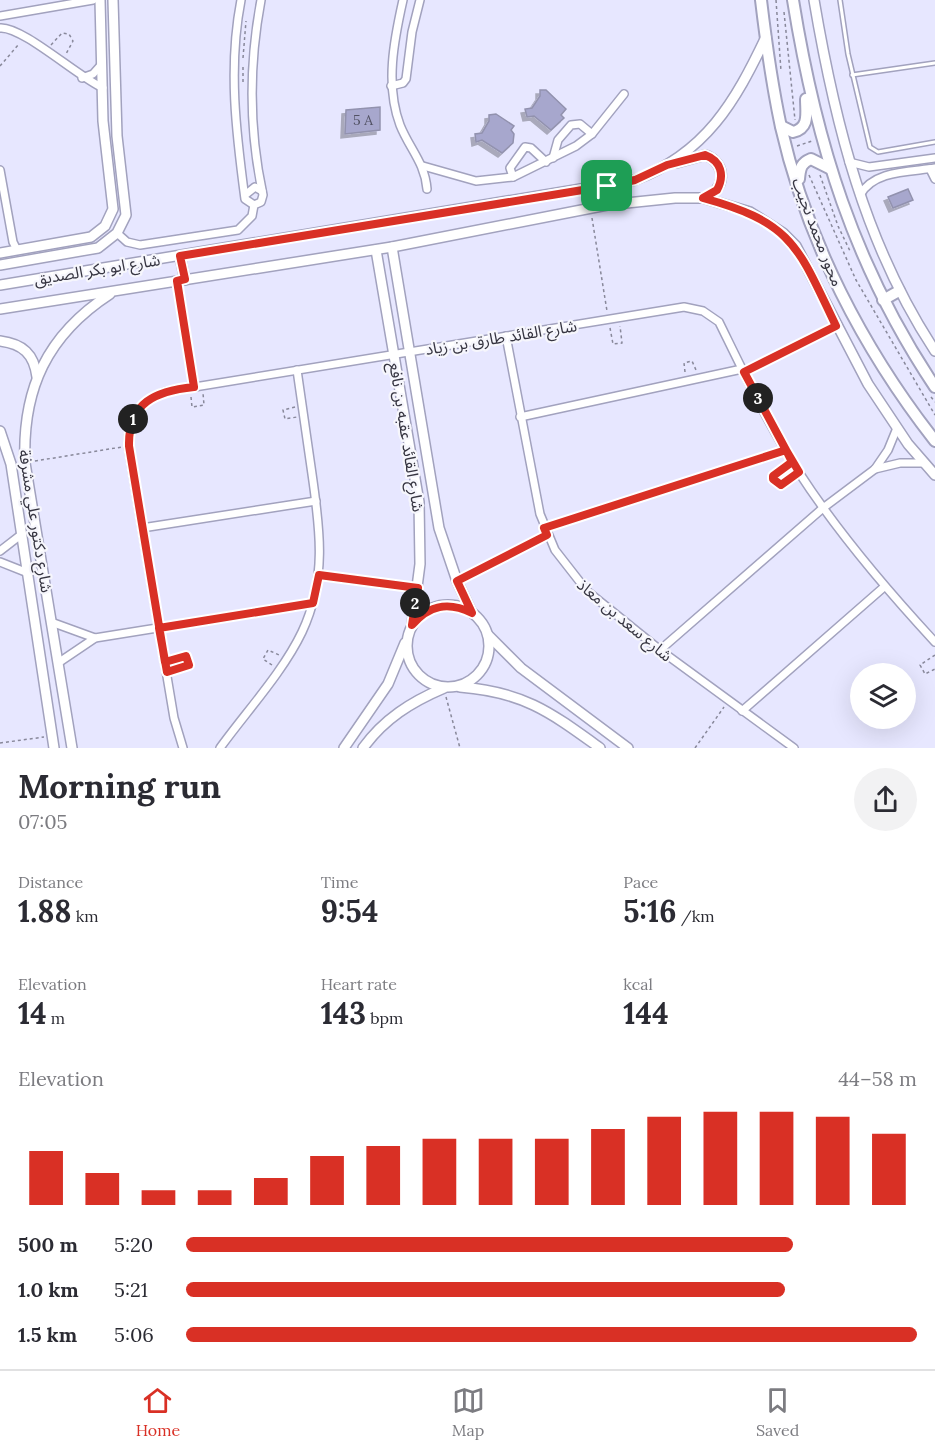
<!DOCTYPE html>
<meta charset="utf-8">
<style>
:root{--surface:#fff;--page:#f2f2f3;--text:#2b2b33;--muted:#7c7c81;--line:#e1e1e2;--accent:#d93025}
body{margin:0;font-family:Lora,"Noto Sans Arabic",serif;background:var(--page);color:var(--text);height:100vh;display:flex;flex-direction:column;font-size:22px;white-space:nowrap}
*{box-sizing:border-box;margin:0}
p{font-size:20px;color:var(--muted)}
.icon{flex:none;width:33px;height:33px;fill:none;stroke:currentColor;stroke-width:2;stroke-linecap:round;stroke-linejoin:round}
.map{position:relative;height:748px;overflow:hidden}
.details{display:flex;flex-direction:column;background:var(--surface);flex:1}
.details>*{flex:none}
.buttons{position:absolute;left:850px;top:663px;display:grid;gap:12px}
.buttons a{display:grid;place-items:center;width:66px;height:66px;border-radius:50%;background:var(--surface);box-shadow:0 6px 24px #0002;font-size:30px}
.pin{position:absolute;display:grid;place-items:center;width:51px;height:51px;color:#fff;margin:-26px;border-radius:12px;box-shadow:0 3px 9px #0006}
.km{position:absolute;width:30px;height:30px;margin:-15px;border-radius:50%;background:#222;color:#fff;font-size:16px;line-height:30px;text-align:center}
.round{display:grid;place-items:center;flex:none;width:63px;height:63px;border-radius:32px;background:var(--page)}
.overview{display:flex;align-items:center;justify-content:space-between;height:102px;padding:0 18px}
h1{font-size:33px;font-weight:700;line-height:45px}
.stats{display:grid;grid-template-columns:repeat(3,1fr);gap:9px;height:102px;padding:6px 18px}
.stats div{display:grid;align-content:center}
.stats b{font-size:30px;font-weight:700}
.stats small{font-size:16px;font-weight:400}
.stats p{font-size:16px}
.chart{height:168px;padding:12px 18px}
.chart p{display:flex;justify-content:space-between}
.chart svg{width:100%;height:108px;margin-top:6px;stroke:var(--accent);stroke-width:6}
ul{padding:0 18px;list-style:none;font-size:20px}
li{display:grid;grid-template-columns:96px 72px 1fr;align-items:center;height:45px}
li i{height:15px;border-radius:8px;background:var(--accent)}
.dock{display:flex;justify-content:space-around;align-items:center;height:84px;border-top:2px solid var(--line);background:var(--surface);font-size:16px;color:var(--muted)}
.dock a{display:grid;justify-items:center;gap:3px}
.dock .on{color:var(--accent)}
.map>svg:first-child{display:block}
</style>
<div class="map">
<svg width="935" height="748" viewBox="0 0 935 748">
<defs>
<filter id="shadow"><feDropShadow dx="-4" dy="4" stdDeviation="0" flood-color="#0004"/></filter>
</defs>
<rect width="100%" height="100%" fill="#e7e7ff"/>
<g fill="#a7a7cd" stroke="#9292ae" stroke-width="1.5" filter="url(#shadow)">
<polygon points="540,90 546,90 566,109 561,115 564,118 551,130 534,116 527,117 525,109 532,108 540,96"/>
<polygon points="380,107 380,130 345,134 346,110"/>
<polygon points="496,114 514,126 511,130 514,134 513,143 502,153 482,140 476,142 475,134 482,133 489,121 489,115"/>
<polygon points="908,189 913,200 893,208 888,197"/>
</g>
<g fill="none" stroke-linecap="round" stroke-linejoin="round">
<defs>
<g id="lane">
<polyline points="840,0 848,54 870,147 878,152 935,142"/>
<polyline points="852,75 935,63"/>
</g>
<g id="street">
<path d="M241,0c-13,67 -5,132 4,199l9,6"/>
<path d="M403,0c-9,40 -18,85 -3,125 9,23 25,38 27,64"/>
<polyline points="0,16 93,0"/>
<path d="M0,28c22,-2 78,49 103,60"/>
<polyline points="82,78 93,74 101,65"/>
<polyline points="391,86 403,83 406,79 412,32 420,0"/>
<polyline points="553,158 558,140 571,125 580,124 592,134"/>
<polyline points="849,162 869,167 935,158"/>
<polyline points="423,166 476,181 513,177 576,146 592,134 624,94"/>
<polyline points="930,169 935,179"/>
<polyline points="0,170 13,242 17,250"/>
<polyline points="513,177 510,168 525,147 531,148 546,162"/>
<polyline points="245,195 255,187 262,191"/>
<path d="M860,195c14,-25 50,-23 75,-27"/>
<path d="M117,233l10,9 13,3 98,-15 14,-14 2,-11 7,-3 2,-7c-14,-64 -14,-131 -2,-195"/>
<polyline points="506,336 540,514 555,550 587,591 660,650 794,748"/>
<polyline points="520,417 742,369"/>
<polyline points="875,469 900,463 925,463"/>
<polyline points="142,528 316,501"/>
<polyline points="544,528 786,450"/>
<polyline points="0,551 22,534"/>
<polyline points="0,562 28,573"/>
<polyline points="51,622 95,638"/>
<polyline points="660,650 823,508 875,469 888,450 897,428"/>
<polyline points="58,663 95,638 313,603"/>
<polyline points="742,711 884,587"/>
<path d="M183,748l-9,-30 -46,-273c0,-26 12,-43 36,-53l520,-85 19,4 16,11c25,51 49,102 79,149 40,62 87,117 137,171"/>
<path d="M220,748c26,-36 63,-76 82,-116 25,-53 18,-103 10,-158 -5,-35 -10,-69 -15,-104"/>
</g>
<g id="secondary">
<path d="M814,0c21,124 51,245 121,351"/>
<path d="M676,163l29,-8c23,8 21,37 -2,43"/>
<polyline points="392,247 439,528 457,581 472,613"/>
<polyline points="376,250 419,502 420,564 412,625"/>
<polyline points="0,253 91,237 105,226 113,209 103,121 100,0"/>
<polyline points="180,256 185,280"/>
<polyline points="0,265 98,248 117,233 126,215 117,136 113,0"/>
<path d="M0,285l635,-105c71,-27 100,-78 131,-143"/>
<polyline points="0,309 392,247 607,205 675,198 703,198 750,212 783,233 796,246 868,384 908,444 935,475"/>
<path d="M0,341c23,3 34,13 37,36"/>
<polyline points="0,431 11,464 54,748"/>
<circle cx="448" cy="646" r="41"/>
<polyline points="488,635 521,668 628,748"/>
<path d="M460,687c64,5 90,25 140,61"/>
<path d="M72,748l-47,-285c-3,-74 22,-128 85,-169"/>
<polyline points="344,748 388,684 405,643"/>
<path d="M363,748c21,-29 48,-46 81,-60"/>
</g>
<g id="primary">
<path d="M761,0c5,42 11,85 20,127 26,114 82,222 154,314"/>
<path d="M793,0c23,143 61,266 142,387"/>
<path d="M781,126l12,6c17,-4 13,-19 13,-33"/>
<path d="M799,179c1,-11 2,-16 12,-20l18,9"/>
<polyline points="883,300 899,291"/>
</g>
</defs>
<use href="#lane" stroke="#a2a2be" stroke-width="6"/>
<use href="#street" stroke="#a2a2be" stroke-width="10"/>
<use href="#secondary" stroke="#a2a2be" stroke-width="12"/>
<use href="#primary" stroke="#a2a2be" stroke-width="14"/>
<g stroke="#88889a" stroke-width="1.5" stroke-dasharray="3 3" stroke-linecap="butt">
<polyline points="776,0 781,71"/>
<polyline points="784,12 795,120"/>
<polyline points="51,45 62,33 69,34 73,41 66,54"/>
<polyline points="243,58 246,21"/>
<polyline points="0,66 19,44"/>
<polyline points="243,82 243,66"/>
<polyline points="797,146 812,141"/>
<polyline points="809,175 856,280 935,415"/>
<polyline points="820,175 838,226 850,251"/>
<polyline points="592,218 607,311"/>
<polyline points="179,290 193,380"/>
<polyline points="610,328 613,344 622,343 620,326"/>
<polyline points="750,369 829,330"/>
<polyline points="685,372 684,363 692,361 696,370"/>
<polyline points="191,397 192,407 204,405 203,393"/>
<polyline points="931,397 935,402"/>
<polyline points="295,407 283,410 285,419 297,417"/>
<polyline points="35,461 122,447"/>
<polyline points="787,466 773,479 781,485 793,476"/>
<polyline points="326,576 407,587"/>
<polyline points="465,577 541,538"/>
<polyline points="935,655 920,665 925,674 935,669"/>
<polyline points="172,660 187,657 189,665 175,670"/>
<polyline points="272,665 263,659 268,650 279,655"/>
<polyline points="446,697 460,748"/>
<polyline points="0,743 44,737"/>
<polyline points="695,748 724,707"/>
</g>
<use href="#lane" stroke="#fff" stroke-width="3"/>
<use href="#street" stroke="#fff" stroke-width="7"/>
<use href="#secondary" stroke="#fff" stroke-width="9"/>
<use href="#primary" stroke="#fff" stroke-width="10"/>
</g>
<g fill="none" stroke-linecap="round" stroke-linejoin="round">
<defs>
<path id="route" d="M607,186l-427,70 5,23 -8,2 17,106c-38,4 -66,15 -65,59 12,72 24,144 36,216l21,-6 3,9 -22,7 -8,-44 154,-25 6,-28 99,13 -6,37c17,-20 36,-24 60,-12l-15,-32 90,-46 -3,-7 242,-78 13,22 -18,13 -8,-6v-3l19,-14 -6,-12 -42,-78 92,-46c-38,-79 -42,-103 -133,-128l14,-8c8,-15 4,-29 -12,-35l-38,10 -32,15 -28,6"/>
</defs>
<use href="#route" stroke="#fff" stroke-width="12"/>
<use href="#route" stroke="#d93025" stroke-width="8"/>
</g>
<g text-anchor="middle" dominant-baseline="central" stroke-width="4.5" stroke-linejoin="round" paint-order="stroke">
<g font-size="14" fill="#525264">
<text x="363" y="120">5 A</text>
</g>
<g font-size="16" fill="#363541" stroke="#f6f6fc">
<text transform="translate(818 232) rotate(69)">محور محمد نجيب</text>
<text transform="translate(97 269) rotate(-9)">شارع ابو بكر الصديق</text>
<text transform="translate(501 337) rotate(-9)">شارع القائد طارق بن زياد</text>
<text transform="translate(407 437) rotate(81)">شارع القائد عقبه بن نافع</text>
<text transform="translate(36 521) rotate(81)">شارع دكتور علي مشرفة</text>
<text transform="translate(625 620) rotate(40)">شارع سعد بن معاذ</text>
</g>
</g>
</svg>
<div class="buttons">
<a><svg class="icon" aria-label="layers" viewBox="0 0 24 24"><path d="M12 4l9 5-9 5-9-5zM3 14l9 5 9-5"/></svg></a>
</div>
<div class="pin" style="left:607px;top:186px;background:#1e9e55"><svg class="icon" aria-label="arrive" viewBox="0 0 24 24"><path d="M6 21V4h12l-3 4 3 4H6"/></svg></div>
<b class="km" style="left:133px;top:419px">1</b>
<b class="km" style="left:415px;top:603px">2</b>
<b class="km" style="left:758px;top:398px">3</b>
</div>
<section class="details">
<div class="overview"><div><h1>Morning run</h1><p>07:05</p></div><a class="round"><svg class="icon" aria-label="share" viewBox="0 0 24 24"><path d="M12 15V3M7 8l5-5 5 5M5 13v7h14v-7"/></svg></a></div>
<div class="stats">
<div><p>Distance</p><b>1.88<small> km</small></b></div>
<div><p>Time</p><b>9:54</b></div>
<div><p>Pace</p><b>5:16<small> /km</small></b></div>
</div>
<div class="stats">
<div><p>Elevation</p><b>14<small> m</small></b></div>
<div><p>Heart rate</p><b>143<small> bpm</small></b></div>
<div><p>kcal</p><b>144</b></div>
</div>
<div class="chart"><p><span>Elevation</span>44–58 m</p>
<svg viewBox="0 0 160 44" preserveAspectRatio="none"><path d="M5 44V22M15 44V31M25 44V38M35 44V38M45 44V33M55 44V24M65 44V20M75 44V17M85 44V17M95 44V17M105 44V13M115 44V8M125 44V6M135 44V6M145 44V8M155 44V15"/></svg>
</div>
<ul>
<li><b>500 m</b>5:20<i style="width:83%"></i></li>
<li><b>1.0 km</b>5:21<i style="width:82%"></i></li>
<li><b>1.5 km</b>5:06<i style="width:100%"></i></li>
</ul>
</section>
<nav class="dock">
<a class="on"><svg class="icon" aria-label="home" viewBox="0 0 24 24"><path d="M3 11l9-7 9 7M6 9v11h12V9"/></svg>Home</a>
<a><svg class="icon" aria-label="map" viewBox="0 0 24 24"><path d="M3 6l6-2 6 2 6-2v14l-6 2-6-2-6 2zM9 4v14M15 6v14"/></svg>Map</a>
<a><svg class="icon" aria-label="saved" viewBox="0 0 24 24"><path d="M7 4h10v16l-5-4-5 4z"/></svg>Saved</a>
</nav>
